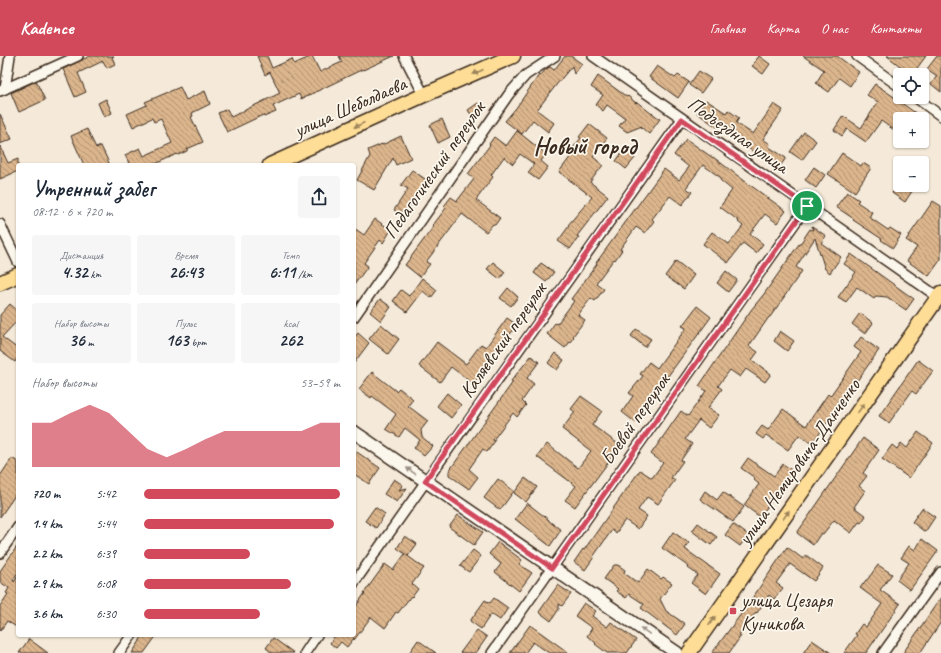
<!DOCTYPE html>
<html lang="ru">
<meta charset="utf-8">
<style>
:root{--surface:#fff;--page:#f6f6f7;--text:#1f2937;--muted:#747a83;--accent:#d1495b}
body{margin:0;font-family:Caveat,sans-serif;background:var(--page);color:var(--text);height:100vh;display:flex;flex-direction:column;font-size:15px;white-space:nowrap}
*{box-sizing:border-box;margin:0}
p{font-size:13px;color:var(--muted)}
.icon{flex:none;width:22px;height:22px;fill:none;stroke:currentColor;stroke-width:2;stroke-linecap:round;stroke-linejoin:round}
.map{position:relative;flex:1;overflow:hidden}
.drawer{position:absolute;left:16px;top:107px;width:340px;height:474px;display:flex;flex-direction:column;background:var(--surface);border-radius:4px;box-shadow:0 1px 3px #0004}
.drawer>*{flex:none}
.buttons{position:absolute;left:893px;top:12px;display:grid;gap:8px}
.buttons a{display:grid;place-items:center;width:36px;height:36px;border-radius:4px;background:var(--surface);box-shadow:0 1px 3px #0004;font-size:20px}
.pin{position:absolute;display:grid;place-items:center;width:34px;height:34px;color:#fff;margin:-17px;border:2px solid #fff;border-radius:50%;box-shadow:0 1px 4px #0007}
.round{display:grid;place-items:center;flex:none;width:42px;height:42px;border-radius:4px;background:var(--page)}
.overview{display:flex;align-items:center;justify-content:space-between;height:68px;padding:0 16px}
h1{font-size:22px;font-weight:800;line-height:30px}
.figures{display:grid;grid-template-columns:repeat(3,1fr);gap:6px;height:68px;padding:4px 16px}
.figures div{display:grid;align-content:center;border-radius:4px;background:var(--page);text-align:center}
.figures b{font-size:17px;font-weight:800}
.figures small{font-size:11px;font-weight:400}
.figures p{font-size:11px}
.chart{height:112px;padding:8px 16px}
.chart p{display:flex;justify-content:space-between}
.chart svg{width:100%;height:72px;margin-top:4px;fill:var(--accent);opacity:.7}
ul{padding:0 16px;list-style:none;font-size:13px}
li{display:grid;grid-template-columns:64px 48px 1fr;align-items:center;height:30px}
li i{height:10px;border-radius:5px;background:var(--accent)}
header{display:flex;align-items:center;gap:24px;box-sizing:border-box;height:56px;padding:0 20px;background:var(--accent);color:#fff}
header strong{font-size:19px}
nav{display:flex;gap:22px;margin-inline-start:auto;font-size:14px}
.map>svg:first-child{display:block}
</style>
<header>
<strong>Kadence</strong>
<nav><a>Главная</a><a>Карта</a><a>О нас</a><a>Контакты</a></nav>
</header>
<div class="map">
<svg width="941" height="597" viewBox="0 0 941 597">
<defs>
<pattern id="building-back-hatch" width="6" height="6" patternUnits="userSpaceOnUse"><rect width="6" height="6" fill="#dbb58c"/><path d="M-1 5l2 2M0 0l6 6M5-1l2 2" fill="none" stroke="#b39372"/></pattern>
</defs>
<rect width="100%" height="100%" fill="#f5ead9"/>
<filter id="ink" filterUnits="userSpaceOnUse"><feTurbulence type="fractalNoise" baseFrequency=".025" numOctaves="2"/><feDisplacementMap in="SourceGraphic" scale="8" xChannelSelector="R" yChannelSelector="G"/><feConvolveMatrix kernelMatrix="1 2 1 2 8 2 1 2 1" color-interpolation-filters="sRGB"/></filter>
<g filter="url(#ink)">
<g fill="url(#building-back-hatch)" stroke="#3b2a1e">
<polygon points="90,0 114,0 112,1 115,8 107,12 103,5 78,17 86,36 75,41 63,13"/>
<polygon points="257,0 267,0 272,12 292,3 294,8 312,0 320,16 342,6 339,0 394,0 363,14 363,13 301,43 299,38 273,50 276,56 264,61 263,59 227,76 218,57 227,53 231,61 280,37 270,16 265,19"/>
<polygon points="565,0 571,0 582,8 574,18 572,10 557,28 537,54 554,67 548,76 533,64 522,78 505,65 516,52 539,19 540,20 546,13 550,11 554,14"/>
<polygon points="759,0 770,8 763,18 752,10"/>
<polygon points="803,0 837,0 859,16 850,30 839,22 829,36 816,27 824,14"/>
<polygon points="887,0 926,0 912,19"/>
<polygon points="937,0 941,0 941,36 931,28 937,20 927,13"/>
<polygon points="657,10 675,22 678,19 689,26 678,42 649,21"/>
<polygon points="699,15 711,23 701,37 689,29"/>
<polygon points="598,20 627,41 628,40 636,47 637,46 652,58 652,57 660,63 649,78 641,71 642,70 627,76 619,70 625,62 607,49 603,55 596,49 603,39 591,31"/>
<polygon points="36,25 45,44 19,56 11,37"/>
<polygon points="875,28 900,45 900,46 924,63 900,63 900,78 881,65 866,86 847,73 842,80 834,74 843,60 861,72 878,46 867,39"/>
<polygon points="180,31 186,44 205,35 210,48 192,57 193,60 191,61 203,86 187,93 187,95 178,99 177,98 153,109 125,109 129,107 125,99 140,92 144,100 172,87 161,63 154,66 152,62 133,71 127,58 147,49 145,46"/>
<polygon points="106,43 112,57 104,61 98,47"/>
<polygon points="706,44 726,57 728,54 739,62 736,67 753,78 774,48 783,54 763,83 770,88 769,91 786,102 778,113 767,106 768,105 728,79 697,57"/>
<polygon points="478,47 484,55 474,63 468,54"/>
<polygon points="0,58 12,83 0,88"/>
<polygon points="442,63 450,81 438,87 430,69"/>
<polygon points="589,68 607,82 593,101 603,109 590,126 608,140 577,180 579,181 570,193 558,185 569,170 568,169 592,141 559,116 571,100 568,98 581,82 579,81"/>
<polygon points="87,73 96,92 101,90 110,109 84,109 71,80"/>
<polygon points="517,75 546,98 541,105 548,111 538,124 528,117 534,108 520,98 513,108 504,101 491,119 493,121 476,144 500,162 495,169 493,168 486,176 462,158 426,206 430,208 420,221 405,209 434,170 433,169 446,152 444,150 451,141 457,145 474,123 468,118 490,89 489,88 494,81 506,90"/>
<polygon points="804,76 816,85 802,104 790,96"/>
<polygon points="401,80 411,102 396,109 393,102 374,134 357,124 370,100 368,94 382,88 382,89"/>
<polygon points="686,83 713,102 713,101 750,129 786,155 777,167 765,158 750,178 763,188 756,197 743,187 728,207 703,188 712,176 729,188 743,170 738,166 739,165 720,151 732,134 720,124 721,122 703,109 686,132 692,136 682,149 670,140 652,163 654,165 645,177 636,171 620,193 622,194 615,204 614,203 596,227 604,233 595,245 591,242 578,259 585,264 573,280 574,281 565,292 547,278 555,267 557,268 574,245 571,243 597,208 596,207 643,142 664,113 679,124 689,111 674,99"/>
<polygon points="0,90 8,107 18,103 18,115 0,123"/>
<polygon points="624,94 635,102 626,113 616,105"/>
<polygon points="842,97 861,110 863,107 871,112 855,136 828,118"/>
<polygon points="814,111 825,119 816,132 805,124"/>
<polygon points="412,114 428,125 403,160 394,154 408,133 401,129"/>
<polygon points="898,129 916,129 905,146 892,137"/>
<polygon points="847,136 859,144 857,146 872,156 869,161 888,174 890,172 901,179 893,192 881,184 882,183 853,164 854,163 836,151"/>
<polygon points="933,145 941,150 941,203 929,220 907,205 917,191 906,184"/>
<polygon points="375,163 391,174 383,187 380,184 364,207 368,210 354,229 354,172 364,179"/>
<polygon points="812,170 826,180 821,187 841,201 830,217 825,213 815,182 796,211 802,215 782,244 770,261 769,261 749,290 758,296 752,304 771,318 765,326 746,313 740,321 730,314 718,330 722,333 708,352 719,359 709,372 699,364 685,383 692,388 681,404 683,405 671,422 675,424 658,448 647,441 638,454 647,460 638,473 625,464 616,477 612,474 593,501 594,501 585,514 574,506 583,493 584,494 640,414 652,422 663,407 651,398 681,355 688,360 706,335 699,330 751,254 764,238 799,188 800,188 810,173 813,174"/>
<polygon points="851,198 914,243 906,254 887,241 876,240 874,243 857,231 846,246 838,241 856,216 844,208"/>
<polygon points="676,205 694,219 684,233 665,220"/>
<polygon points="493,206 505,216 500,223 487,213"/>
<polygon points="541,207 554,216 546,226 534,217"/>
<polygon points="726,215 737,224 728,236 717,227"/>
<polygon points="422,222 437,234 431,242 423,235 407,256 393,245 401,234 409,240"/>
<polygon points="508,232 518,241 511,250 500,242"/>
<polygon points="380,243 391,251 381,265 370,256"/>
<polygon points="10,248 18,255 18,264 2,281 18,293 18,301 15,306 0,295 0,259"/>
<polygon points="697,250 711,261 668,320 669,321 644,355 645,356 636,367 622,356 633,340 629,337 643,320 640,318 649,306 657,312 686,272 682,270"/>
<polygon points="860,257 873,267 865,278 852,268"/>
<polygon points="507,262 517,269 495,298 497,299 488,311 487,310 473,328 451,311 440,326 419,310 437,286 466,308 481,288 486,291"/>
<polygon points="381,268 399,283 388,298 369,283"/>
<polygon points="636,273 651,283 645,291 631,280"/>
<polygon points="780,275 794,285 787,295 774,285"/>
<polygon points="358,277 369,287 354,307 354,282"/>
<polygon points="861,281 879,294 812,388 799,379 788,394 766,379 763,383 756,378 762,370 768,374 783,353 806,370 828,338 830,340 861,296 854,291"/>
<polygon points="555,297 564,304 557,314 548,307"/>
<polygon points="531,300 539,306 527,322 534,328 522,345 526,349 517,361 513,357 493,384 495,385 487,396 483,393 469,413 478,421 469,433 449,419 449,415 513,326 511,325"/>
<polygon points="918,304 933,315 916,338 912,335 889,367 879,360"/>
<polygon points="372,316 396,335 399,332 413,343 408,350 428,365 421,374 422,381 433,390 424,400 414,392 420,384 405,372 399,381 386,373 396,358 372,340 371,342 359,333"/>
<polygon points="447,337 461,349 451,362 437,350"/>
<polygon points="581,340 602,355 592,369 621,390 614,401 613,400 575,451 565,444 576,430 537,401 547,388 578,412 591,395 562,373 575,356 571,353"/>
<polygon points="918,376 933,387 909,422 882,403 892,389 897,393 901,387 907,392"/>
<polygon points="863,382 879,394 863,417 867,420 859,430 865,435 854,451 866,460 861,467 859,466 851,477 834,464 823,478 821,477 813,489 797,477"/>
<polygon points="354,394 380,412 369,428 354,418"/>
<polygon points="12,402 18,406 18,435 0,461 0,420"/>
<polygon points="748,402 774,420 783,408 793,415 760,461 744,449 759,428 754,424 755,422 741,412"/>
<polygon points="525,422 537,431 526,446 514,437"/>
<polygon points="394,423 403,429 399,434 407,432 397,446 384,438"/>
<polygon points="498,423 514,435 500,454 484,442"/>
<polygon points="705,435 717,444 723,436 744,451 733,466 700,443"/>
<polygon points="527,447 549,464 549,465 561,474 550,490 515,463"/>
<polygon points="375,451 385,458 376,472 365,465"/>
<polygon points="922,452 935,461 925,476 912,466"/>
<polygon points="458,459 483,476 474,489 449,471"/>
<polygon points="698,467 717,481 711,489 692,475"/>
<polygon points="733,468 748,479 740,490 725,479"/>
<polygon points="673,476 689,487 685,493 720,518 706,538 691,527 698,519 688,512 689,511 662,492"/>
<polygon points="405,480 417,488 408,500 397,492"/>
<polygon points="922,483 938,495 910,534 897,524 909,507 901,502 909,490 915,494"/>
<polygon points="498,486 522,504 519,508 532,517 519,535 495,516 501,508 489,498"/>
<polygon points="18,489 18,516 13,524 14,526 18,520 18,572 7,565 0,575 0,550 8,538 6,537 9,532 0,526 0,515"/>
<polygon points="787,491 803,503 806,499 823,512 814,525 790,508 776,527 783,532 774,543 769,539 757,557 756,556 739,579 741,580 729,597 712,597 747,550"/>
<polygon points="473,494 481,500 469,516 460,510"/>
<polygon points="405,498 424,512 412,528 418,533 412,541 411,540 398,557 396,556 385,572 371,561 354,584 354,582 347,591 341,586 336,592 330,587 334,581 331,579 354,579 354,553 365,537 364,537 385,508 393,514"/>
<polygon points="614,509 618,509 625,514 624,517 638,527 648,513 661,523 663,521 672,527 660,543 666,555 685,568 677,579 641,552 644,548 629,538 626,542 616,535 618,533 604,523"/>
<polygon points="878,509 892,518 880,534 900,548 866,597 844,597 857,579 855,578 862,568 866,571 882,548 860,532 866,524 867,524"/>
<polygon points="558,529 571,538 562,550 559,548 559,553 551,565 539,556"/>
<polygon points="941,541 941,566 920,597 903,597"/>
<polygon points="494,542 508,552 500,564 491,558 481,573 470,565 485,544 490,547"/>
<polygon points="584,547 596,555 592,560 607,571 611,566 636,584 627,597 607,597 595,588 596,587 587,580 592,572 575,560"/>
<polygon points="530,569 569,597 549,597 533,586 525,597 510,597"/>
<polygon points="477,574 487,581 476,597 460,597"/>
<polygon points="143,579 157,579 144,597 132,597 140,585 140,584"/>
<polygon points="273,582 294,597 272,597 266,592"/>
<polygon points="29,583 48,597 19,597"/>
<polygon points="418,584 436,597 409,597"/>
<polygon points="812,584 831,597 803,597"/>
</g>
<g fill="none" stroke-linecap="round" stroke-linejoin="round">
<defs>
<g id="street">
<polyline points="404,0 424,39"/>
<polyline points="593,0 941,243"/>
<polyline points="857,0 900,31"/>
<polyline points="5,33 10,0"/>
<polyline points="0,35 78,0"/>
<polyline points="915,41 941,60"/>
<polyline points="0,168 18,206"/>
<polyline points="354,261 509,38 526,19 555,0"/>
<polyline points="0,497 18,471"/>
<polyline points="354,527 682,63"/>
<polyline points="119,597 132,579"/>
<polyline points="305,597 317,579"/>
<polyline points="492,597 807,150"/>
<polyline points="883,597 941,516"/>
</g>
<polyline id="secondary" points="354,376 677,597"/>
<g id="primary">
<polyline points="270,109 424,39 513,0"/>
<polyline points="0,227 18,219"/>
<polyline points="689,597 941,237"/>
</g>
</defs>
<use href="#street" stroke="#3b2a1e" stroke-width="12"/>
<use href="#secondary" stroke="#3b2a1e" stroke-width="15"/>
<use href="#primary" stroke="#3b2a1e" stroke-width="17"/>
<use href="#street" stroke="#fbf7ec" stroke-width="9"/>
<use href="#secondary" stroke="#fbf7ec" stroke-width="12"/>
<use href="#primary" stroke="#fedd96" stroke-width="14"/>
</g>
<defs><path id="oneway-solid" d="M-6-.8H1V-3.2L6.5 0L1 3.2V.8H-6Z"/></defs>
<g fill="#9c845a">
<use href="#oneway-solid" transform="translate(478 16) rotate(156)"/>
<use href="#oneway-solid" transform="translate(359 69) rotate(156)"/>
<use href="#oneway-solid" transform="translate(861 352) rotate(-55)"/>
<use href="#oneway-solid" transform="translate(786 459) rotate(-55)"/>
<use href="#oneway-solid" transform="translate(712 565) rotate(-55)"/>
</g>
<g fill="#9b9085">
<use href="#oneway-solid" transform="translate(411 415) rotate(-145)"/>
<use href="#oneway-solid" transform="translate(645 575) rotate(-146)"/>
</g>
</g>
<g fill="none" stroke-linecap="round" stroke-linejoin="round" filter="url(#ink)">
<defs>
<polygon id="route" points="682,63 807,150 552,512 425,425"/>
</defs>
<use href="#route" stroke="#fff" stroke-width="8"/>
<use href="#route" stroke="#d1495b" stroke-width="5"/>
</g>
<rect fill="#d1495b" stroke="#fbf7ec" stroke-width="1.5" x="729" y="551" width="8" height="8" rx="2"/>
<g text-anchor="middle" dominant-baseline="central" stroke-width="3.5" stroke-linejoin="round" paint-order="stroke">
<g font-size="20" fill="#3b2a1e" stroke="#fbf7ec">
<text transform="translate(350 51) rotate(-24)">улица Шеболдаева</text>
<text transform="translate(738 79) rotate(35)">Подъездная улица</text>
<text transform="translate(434 114) rotate(-55)">Педагогический переулок</text>
<text transform="translate(503 284) rotate(-55)">Каляевский переулок</text>
<text transform="translate(635 363) rotate(-55)">Боевой переулок</text>
<text transform="translate(799 406) rotate(-55)">улица Немировича-Данченко</text>
</g>
<g font-size="20" fill="#3b2a1e" stroke="#fbf7ec" text-anchor="start">
<text x="741" y="544">улица Цезаря<tspan x="741" dy="23">Куникова</tspan></text>
</g>
<g font-size="24" font-weight="bold" fill="#3b2a1e" stroke="#fbf7ec">
<text x="585" y="90">Новый город</text>
</g>
</g>
</svg>
<div class="buttons">
<a><svg class="icon" aria-label="locate" viewBox="0 0 24 24"><circle cx="12" cy="12" r="6"/><path d="M12 2v4M12 18v4M2 12h4M18 12h4"/></svg></a>
<a>+</a>
<a>−</a>
</div>
<div class="pin" style="left:807px;top:150px;background:#1e9e55"><svg class="icon" aria-label="arrive" viewBox="0 0 24 24"><path d="M6 21V4h12l-3 4 3 4H6"/></svg></div>
<section class="drawer">
<div class="overview"><div><h1>Утренний забег</h1><p>08:12 · 6 × 720 m</p></div><a class="round"><svg class="icon" aria-label="share" viewBox="0 0 24 24"><path d="M12 15V3M7 8l5-5 5 5M5 13v7h14v-7"/></svg></a></div>
<div class="figures">
<div><p>Дистанция</p><b>4.32<small> km</small></b></div>
<div><p>Время</p><b>26:43</b></div>
<div><p>Темп</p><b>6:11<small> /km</small></b></div>
</div>
<div class="figures">
<div><p>Набор высоты</p><b>36<small> m</small></b></div>
<div><p>Пульс</p><b>163<small> bpm</small></b></div>
<div><p>kcal</p><b>262</b></div>
</div>
<div class="chart"><p><span>Набор высоты</span>53–59 m</p>
<svg viewBox="0 0 160 44" preserveAspectRatio="none"><path d="M0 44V17L10 17L20 11L30 6L40 11L50 22L60 33L70 38L80 33L90 27L100 22L110 22L120 22L130 22L140 22L150 17L160 17V44z"/></svg>
</div>
<ul>
<li><b>720 m</b>5:42<i style="width:100%"></i></li>
<li><b>1.4 km</b>5:44<i style="width:97%"></i></li>
<li><b>2.2 km</b>6:39<i style="width:54%"></i></li>
<li><b>2.9 km</b>6:08<i style="width:75%"></i></li>
<li><b>3.6 km</b>6:30<i style="width:59%"></i></li>
</ul>
</section>
</div>
